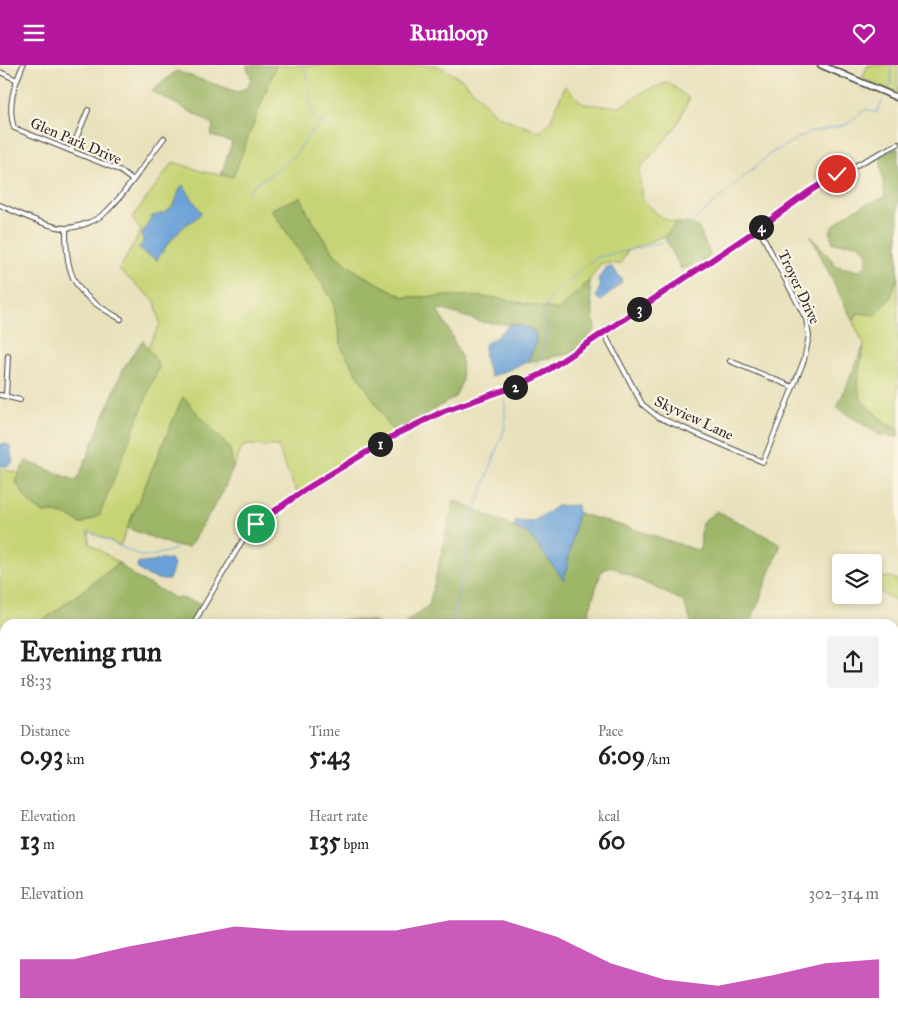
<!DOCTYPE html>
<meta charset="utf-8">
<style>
:root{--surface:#fff;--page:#f2f2f2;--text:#202124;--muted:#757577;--accent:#b5179e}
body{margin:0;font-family:"IM FELL Great Primer",serif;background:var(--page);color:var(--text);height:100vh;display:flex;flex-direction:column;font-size:19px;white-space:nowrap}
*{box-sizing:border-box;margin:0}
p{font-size:16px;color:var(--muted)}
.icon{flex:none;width:28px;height:28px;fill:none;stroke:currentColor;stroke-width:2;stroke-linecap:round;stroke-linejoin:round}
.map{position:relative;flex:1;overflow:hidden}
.side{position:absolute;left:0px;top:554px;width:899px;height:406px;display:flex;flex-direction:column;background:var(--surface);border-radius:15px 15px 0 0;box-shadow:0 2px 8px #0003}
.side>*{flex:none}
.tools{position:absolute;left:832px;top:489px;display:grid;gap:10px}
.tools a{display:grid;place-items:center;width:50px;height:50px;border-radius:5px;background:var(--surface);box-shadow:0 2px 8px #0003;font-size:25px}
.pin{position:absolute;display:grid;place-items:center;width:42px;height:42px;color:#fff;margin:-21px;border:2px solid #fff;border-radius:50%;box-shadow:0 1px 5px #0007}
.km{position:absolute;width:25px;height:25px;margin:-12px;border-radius:50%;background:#222;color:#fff;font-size:14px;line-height:25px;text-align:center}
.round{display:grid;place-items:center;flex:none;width:52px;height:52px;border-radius:5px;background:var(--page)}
.headline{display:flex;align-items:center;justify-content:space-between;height:85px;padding:0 20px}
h1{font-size:28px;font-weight:800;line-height:38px}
.figures{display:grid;grid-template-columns:repeat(3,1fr);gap:8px;height:85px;padding:5px 20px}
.figures div{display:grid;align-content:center}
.figures b{font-size:25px;font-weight:800}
.figures small{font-size:14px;font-weight:400}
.figures p{font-size:14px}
.chart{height:140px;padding:10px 20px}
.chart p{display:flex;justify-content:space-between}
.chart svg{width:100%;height:90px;margin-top:5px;fill:var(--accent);opacity:.7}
header{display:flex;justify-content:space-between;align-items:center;height:65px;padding:0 20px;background:var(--accent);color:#fff;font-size:22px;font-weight:800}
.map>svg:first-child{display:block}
</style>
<header><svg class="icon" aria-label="menu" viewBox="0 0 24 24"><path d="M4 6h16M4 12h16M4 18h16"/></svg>Runloop<svg class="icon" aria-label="heart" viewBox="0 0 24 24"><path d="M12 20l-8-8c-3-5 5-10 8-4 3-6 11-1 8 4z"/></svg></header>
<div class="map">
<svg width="898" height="959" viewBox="0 0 898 959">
<rect width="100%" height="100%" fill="#fcf5e5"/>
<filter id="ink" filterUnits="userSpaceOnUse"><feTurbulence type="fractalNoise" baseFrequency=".02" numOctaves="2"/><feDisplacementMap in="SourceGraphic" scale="10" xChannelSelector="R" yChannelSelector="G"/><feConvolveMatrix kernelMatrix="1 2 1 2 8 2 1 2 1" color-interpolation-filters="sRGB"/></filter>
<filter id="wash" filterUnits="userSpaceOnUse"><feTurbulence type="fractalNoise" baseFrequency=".0096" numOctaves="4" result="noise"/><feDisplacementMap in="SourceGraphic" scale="20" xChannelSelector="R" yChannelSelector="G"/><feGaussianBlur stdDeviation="1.12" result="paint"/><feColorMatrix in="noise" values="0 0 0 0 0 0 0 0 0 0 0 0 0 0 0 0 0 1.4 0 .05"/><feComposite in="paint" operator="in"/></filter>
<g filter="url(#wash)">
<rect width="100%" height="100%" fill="#e8e1bc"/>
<g fill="#c7d476" stroke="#798050">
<polygon points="276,0 437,0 463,15 496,50 539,67 550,57 565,21 583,39 620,42 645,26 668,17 689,34 676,62 639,104 642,134 662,153 677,158 664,171 627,186 620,199 601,198 589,216 558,245 496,233 464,231 404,232 360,209 336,191 308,149 301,132 271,144 333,235 342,284 394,368 297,428 282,394 278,381 244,380 233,403 230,384 183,332 127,463 120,481 89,466 89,478 119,498 44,555 44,559 5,559 5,581 3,582 0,581 0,404 20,408 23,428 30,438 44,448 54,447 70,452 81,459 89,455 159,302 147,283 160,259 155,236 119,205 141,166 132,153 173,97 204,107 233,112"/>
<polygon points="868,0 898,0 898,29 862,13"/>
<polygon points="898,211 898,362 886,359 861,334 857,318 864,280 853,257 858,248 889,236"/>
<polygon points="891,512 898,515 898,536 881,528 878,520 882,513"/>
<polygon points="0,625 5,627 5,955 379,955 376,959 0,959"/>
<polygon points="894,859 898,860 898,959 813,959 814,955 894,955"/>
<polygon points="477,955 512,955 513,959 475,959"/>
<polygon points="555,955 586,955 584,959 557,959 554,956"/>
<polygon points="660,955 802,955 800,959 658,959"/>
</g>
<g fill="#9db667" stroke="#647049">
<polygon points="246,0 276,0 233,112 221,110 232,77 211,71 213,59 152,26 176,6 238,27 248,22 251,13"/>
<path d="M898,83v128l-9,25 -13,14 -18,-2 -5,9 -42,-86 26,30 22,5 8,-7v-13l-9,-7 -25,-1 -3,-11c10,-19 36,-27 55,-35l-5,-41z"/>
<polygon points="301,132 308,149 336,191 360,209 404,232 464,231 496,233 558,245 589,216 595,265 573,288 527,297 536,279 519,260 482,257 441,244 437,246 448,263 461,292 462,316 455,332 394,368 342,284 333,235 271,144"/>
<polygon points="677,158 687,158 698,162 710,189 707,194 701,197 681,204 664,171"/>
<polygon points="143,275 159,301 99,451 81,459 70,452 54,447 44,448 30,439 15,416 26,396 77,416 124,302"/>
<polygon points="864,280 857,318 861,334 887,361 898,363 898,372 880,370 837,343"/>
<polygon points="183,332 230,384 233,403 223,427 189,482 175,481 127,463"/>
<polygon points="454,435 529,469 563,514 578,448 630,463 700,486 702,457 717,446 781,479 750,559 692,559 683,536 610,501 601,507 585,559 404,559 429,540"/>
<polygon points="119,498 135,512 175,533 181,533 202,539 190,559 44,559 43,556"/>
<polygon points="342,554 374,556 379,559 340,559"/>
<polygon points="0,588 5,591 5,617 0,615"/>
<polygon points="894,723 898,725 898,772 894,775"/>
<polygon points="894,831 898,831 898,860 894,859"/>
<polygon points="376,955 460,955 458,959 374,959"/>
</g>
<g fill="#6aa1d8" stroke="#4a6682">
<path d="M183,120l18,27c-3,7 -12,10 -18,15 -10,10 -19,21 -26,33l-13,-7 -5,-6 4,-4 -1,-9 10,-18c8,-1 18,-5 22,-12 4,-6 3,-13 9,-19z"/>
<polygon points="608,201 613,203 622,215 621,218 601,236 598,234 596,231 600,222 598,214"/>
<polygon points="510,259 519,260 535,266 536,279 527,297 491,312 485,295 484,280 495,273"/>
<polygon points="0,379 7,379 11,382 11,390 13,392 12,398 9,401 0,401"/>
<polygon points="577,440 578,448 564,515 529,469 514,462 516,456 530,457 541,452 557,441"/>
<path d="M161,494l10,1 3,5 -5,15c-10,1 -25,-5 -32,-12l1,-5 15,-1z"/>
</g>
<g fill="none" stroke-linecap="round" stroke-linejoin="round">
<g stroke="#6aa1d8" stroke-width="1">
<polyline points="889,23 891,18 891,0"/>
<polyline points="248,129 253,120 279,104 296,89 311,67 325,57 313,55 308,13 302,0"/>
<polyline points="536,299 542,289 547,262 541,250 552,230 595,193 672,175 771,88 810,67 846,60 866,44 876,48 883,35"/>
<polyline points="89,466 138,490 148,492 176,484"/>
<polyline points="449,559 453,555 474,448 505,362 505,334"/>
<polyline points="894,843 898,842"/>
<polyline points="559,956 560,955"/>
<polyline points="380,959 382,955"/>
</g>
</g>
</g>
<g filter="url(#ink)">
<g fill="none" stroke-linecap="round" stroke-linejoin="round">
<defs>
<g id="minor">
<path d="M23,0c-9,21 -16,40 -9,63l105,42 13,10"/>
<polyline points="0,7 17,15"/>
<polyline points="71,86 88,45"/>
<path d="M0,140c15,7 50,23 65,23 14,0 33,-8 42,-17 21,-20 39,-50 57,-73"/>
<path d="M66,163c0,52 9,66 55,91"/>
<polyline points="604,268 642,339 658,352 763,397 804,295 809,271 806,254 759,164"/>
<polyline points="730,296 793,322"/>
<polyline points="0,330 20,335"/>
<polyline points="6,331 8,291"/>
<polyline points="193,559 244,473 261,455 272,447 393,371 444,346 519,320 542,309 759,164 821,118 898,79"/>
<polyline points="468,959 470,955"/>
<polyline points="803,959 805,955"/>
</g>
<g id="tertiary">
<polyline points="821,0 898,33"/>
<polyline points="0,620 5,623"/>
</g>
<polyline id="secondary" points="536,955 542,959"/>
<g id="primary">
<polyline points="894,812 898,811"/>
<polyline points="532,959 535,955"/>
</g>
</defs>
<use href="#minor" stroke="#474641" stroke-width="6"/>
<use href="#tertiary" stroke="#474641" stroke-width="8"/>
<use href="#secondary" stroke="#474641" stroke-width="8"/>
<use href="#primary" stroke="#474641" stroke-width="9"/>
<use href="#minor" stroke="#fff" stroke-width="4"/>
<use href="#tertiary" stroke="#fff" stroke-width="5"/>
<use href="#secondary" stroke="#fff" stroke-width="5.5"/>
<use href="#primary" stroke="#fff" stroke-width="6"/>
</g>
</g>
<g fill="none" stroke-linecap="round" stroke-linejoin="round" filter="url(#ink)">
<defs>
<polyline id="route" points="256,459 306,424 393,371 444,346 519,320 542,309 758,164 810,126 837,109"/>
</defs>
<use href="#route" stroke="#fff" stroke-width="10"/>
<use href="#route" stroke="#b5179e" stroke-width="6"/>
</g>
<g text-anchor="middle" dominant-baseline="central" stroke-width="4.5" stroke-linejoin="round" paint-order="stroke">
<g font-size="15" fill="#2b2b2b" stroke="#fcf5e5">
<text transform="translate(76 76) rotate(23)">Glen Park Drive</text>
<text transform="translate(799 222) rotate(65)">Troyer Drive</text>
<text transform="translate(694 353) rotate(25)">Skyview Lane</text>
</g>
</g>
</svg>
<div class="tools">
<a><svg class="icon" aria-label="layers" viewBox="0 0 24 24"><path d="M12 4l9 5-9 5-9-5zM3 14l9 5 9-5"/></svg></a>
</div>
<div class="pin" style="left:256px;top:459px;background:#1e9e55"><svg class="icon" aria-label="arrive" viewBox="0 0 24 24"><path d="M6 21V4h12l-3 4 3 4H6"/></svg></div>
<div class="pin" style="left:837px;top:109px;background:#d93025"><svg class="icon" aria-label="check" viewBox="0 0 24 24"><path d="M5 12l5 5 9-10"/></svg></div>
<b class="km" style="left:380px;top:379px">1</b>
<b class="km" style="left:515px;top:322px">2</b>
<b class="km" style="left:639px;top:244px">3</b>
<b class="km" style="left:761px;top:162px">4</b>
<section class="side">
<div class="headline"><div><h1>Evening run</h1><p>18:33</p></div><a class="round"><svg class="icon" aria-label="share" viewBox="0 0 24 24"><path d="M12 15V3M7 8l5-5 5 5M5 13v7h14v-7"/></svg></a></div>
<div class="figures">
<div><p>Distance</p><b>0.93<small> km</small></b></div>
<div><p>Time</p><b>5:43</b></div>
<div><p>Pace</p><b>6:09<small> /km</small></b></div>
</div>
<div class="figures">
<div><p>Elevation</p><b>13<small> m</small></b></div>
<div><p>Heart rate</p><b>135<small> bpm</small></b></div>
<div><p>kcal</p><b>60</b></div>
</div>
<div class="chart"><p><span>Elevation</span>302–314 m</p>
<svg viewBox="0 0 160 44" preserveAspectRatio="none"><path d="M0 44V25L10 25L20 19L30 14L40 9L50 11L60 11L70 11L80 6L90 6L100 14L110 27L120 35L130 38L140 33L150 27L160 25V44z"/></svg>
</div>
</section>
</div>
